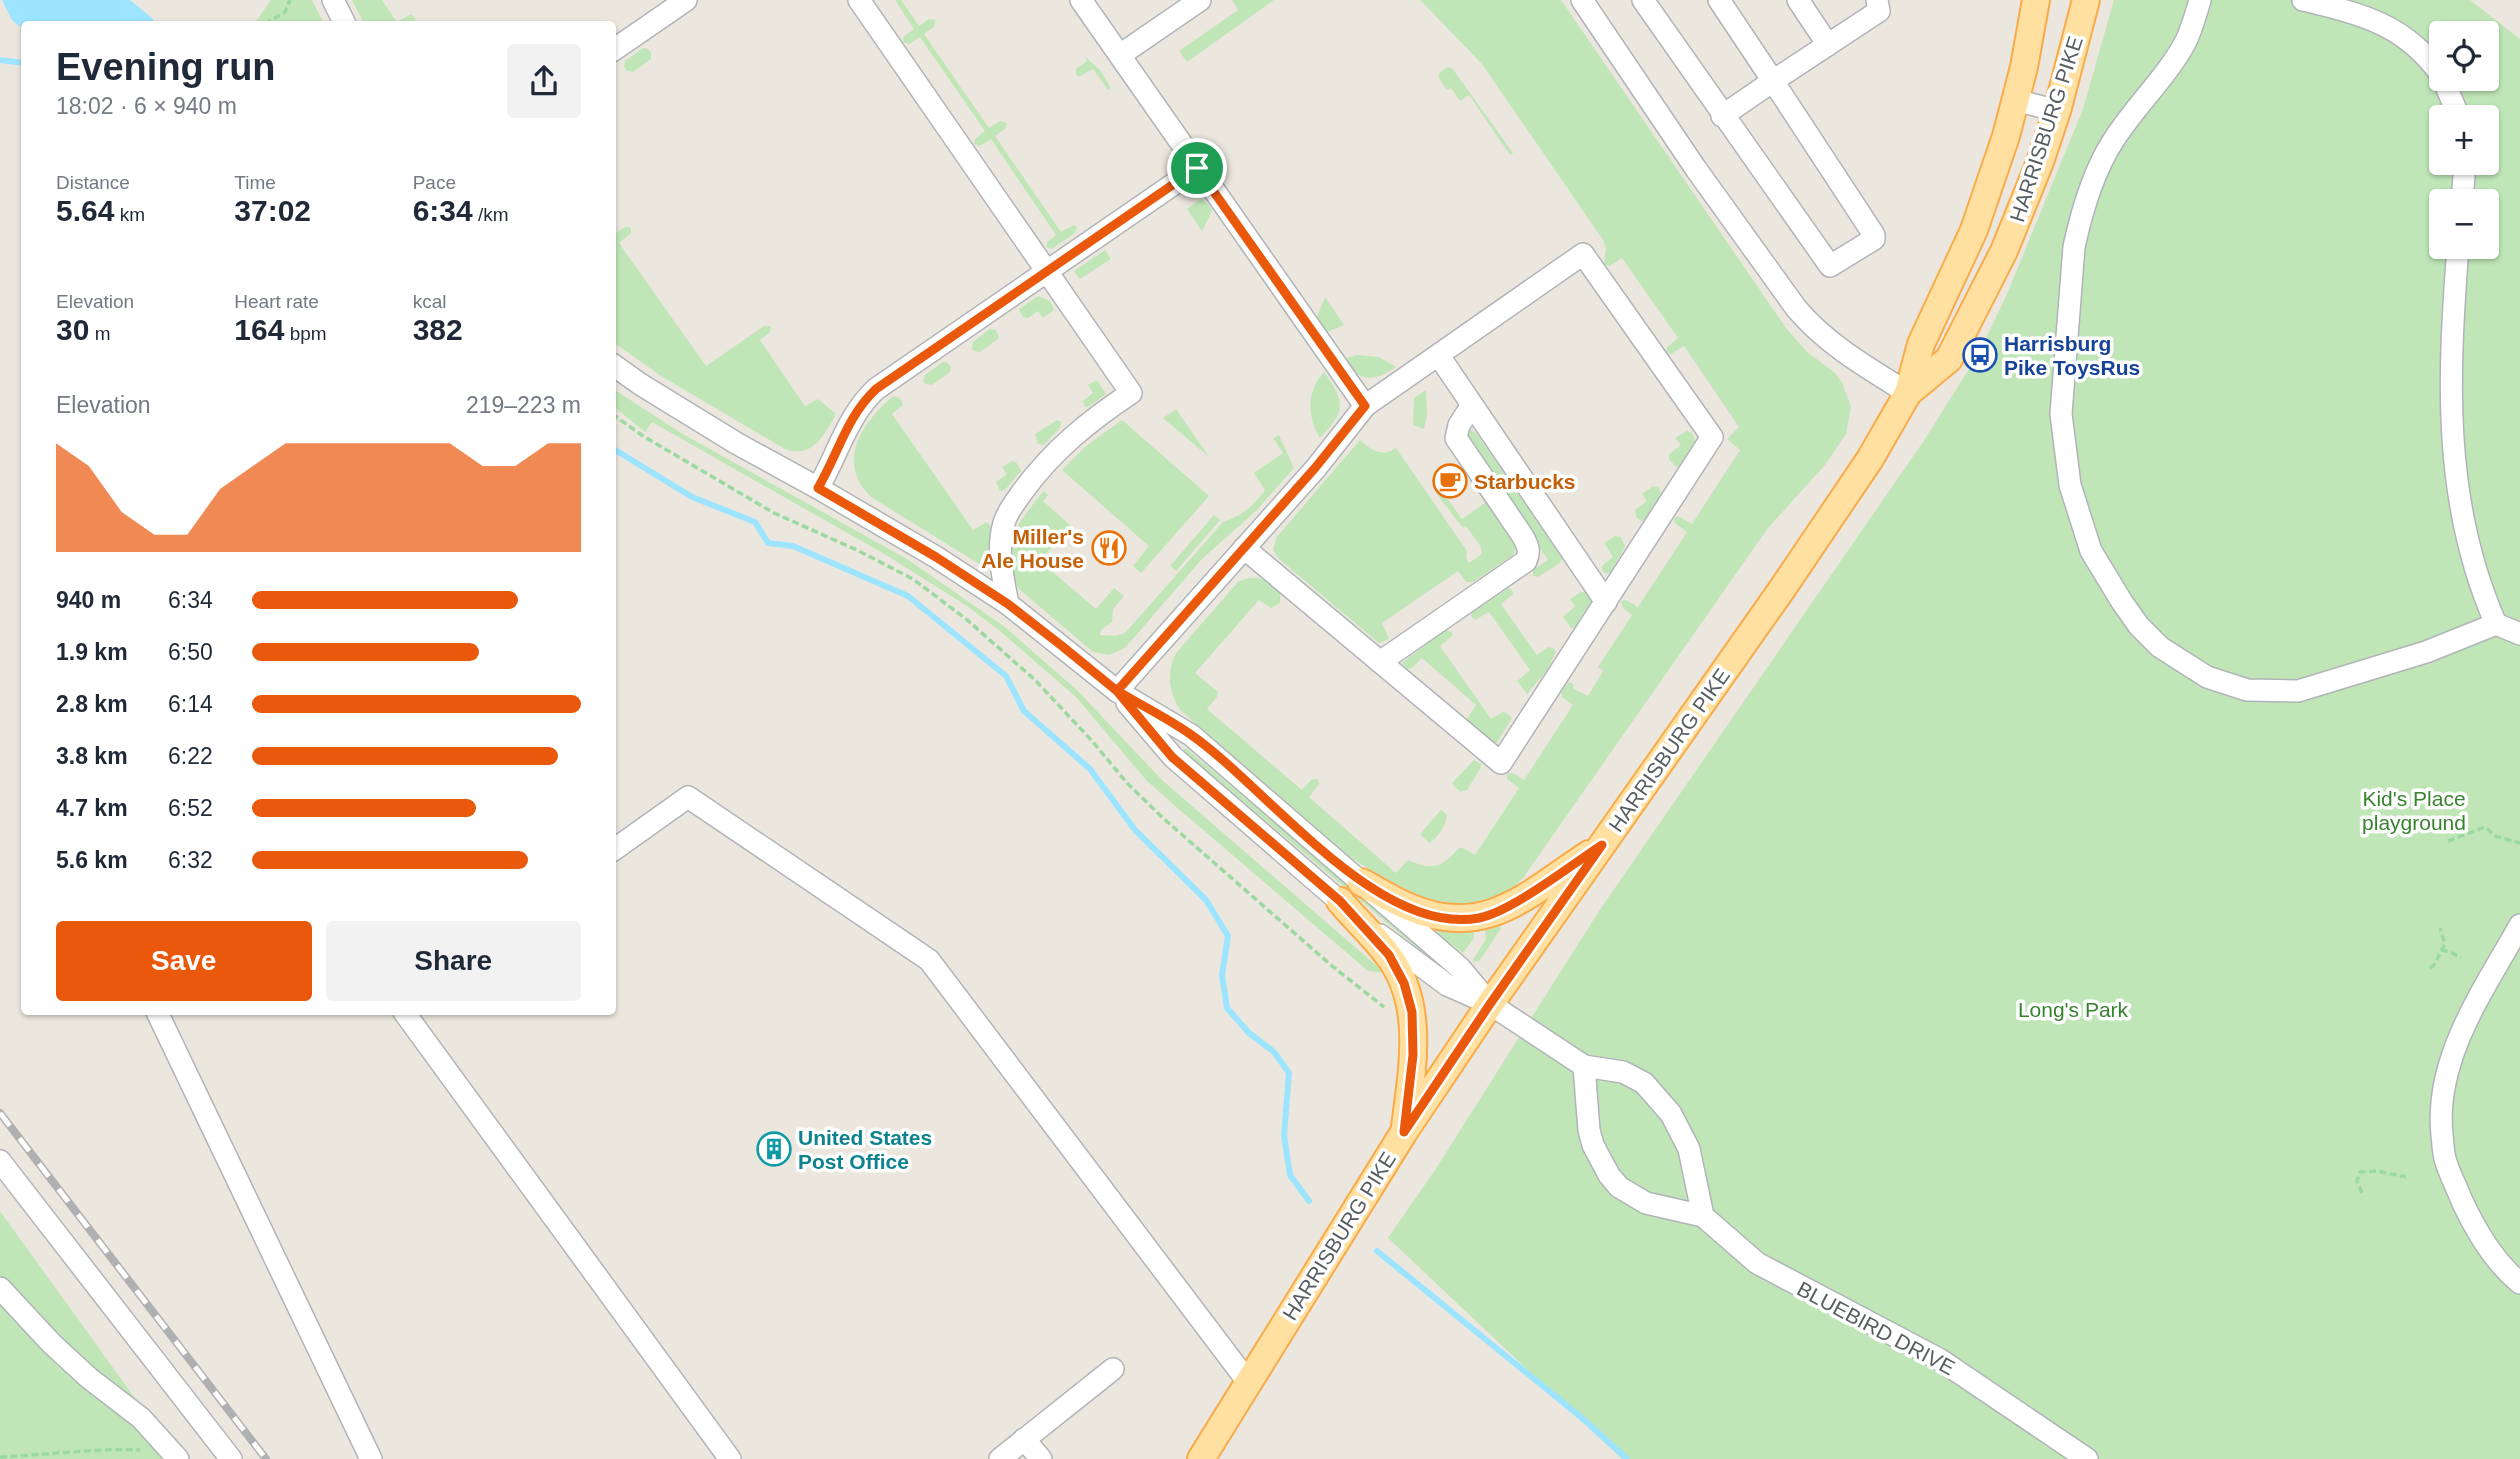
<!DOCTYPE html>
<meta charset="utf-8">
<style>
:root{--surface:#fff;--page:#f2f2f3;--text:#1f2937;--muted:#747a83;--accent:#ea580c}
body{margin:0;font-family:Helvetica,sans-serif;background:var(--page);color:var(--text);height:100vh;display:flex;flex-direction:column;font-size:26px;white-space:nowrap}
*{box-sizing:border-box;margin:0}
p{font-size:23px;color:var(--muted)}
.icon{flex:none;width:38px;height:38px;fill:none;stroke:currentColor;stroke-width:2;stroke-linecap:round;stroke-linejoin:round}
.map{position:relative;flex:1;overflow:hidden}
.sheet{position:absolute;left:21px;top:21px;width:595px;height:994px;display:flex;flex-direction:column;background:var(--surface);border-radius:7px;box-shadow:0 2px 5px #0004}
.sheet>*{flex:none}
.controls{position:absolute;left:2429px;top:21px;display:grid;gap:14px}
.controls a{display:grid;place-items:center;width:70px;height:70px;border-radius:7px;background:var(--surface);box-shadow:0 2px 5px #0004;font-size:35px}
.pin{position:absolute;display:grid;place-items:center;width:60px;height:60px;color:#fff;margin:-30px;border:4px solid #fff;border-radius:50%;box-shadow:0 2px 7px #0007}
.round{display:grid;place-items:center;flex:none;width:74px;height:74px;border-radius:7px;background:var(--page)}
.head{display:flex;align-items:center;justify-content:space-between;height:119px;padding:0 35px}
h1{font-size:38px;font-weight:800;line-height:52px}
.metrics{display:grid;grid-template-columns:repeat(3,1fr);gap:10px;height:119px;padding:7px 35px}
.metrics div{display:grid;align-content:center}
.metrics b{font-size:30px;font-weight:800}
.metrics small{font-size:19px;font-weight:400}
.metrics p{font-size:19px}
.chart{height:196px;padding:14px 35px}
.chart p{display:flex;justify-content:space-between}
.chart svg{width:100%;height:126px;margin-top:7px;fill:var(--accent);opacity:.7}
.button{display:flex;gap:14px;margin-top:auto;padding:14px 35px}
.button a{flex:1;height:80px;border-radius:7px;background:var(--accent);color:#fff;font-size:28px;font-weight:800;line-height:80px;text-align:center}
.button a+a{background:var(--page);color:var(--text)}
ul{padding:0 35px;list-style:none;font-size:23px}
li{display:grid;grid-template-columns:112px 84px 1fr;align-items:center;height:52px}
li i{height:18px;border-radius:9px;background:var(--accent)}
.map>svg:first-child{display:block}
</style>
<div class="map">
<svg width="2520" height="1459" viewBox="0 0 2520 1459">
<rect width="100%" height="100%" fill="#ece7de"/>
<g fill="#c0e6b8" fill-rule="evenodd">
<polygon points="271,0 312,0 324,24 254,24"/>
<polygon points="352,0 382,0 397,22 411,14 416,19 411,24 364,24"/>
<polygon points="895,0 901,0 919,26 929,19 936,20 934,27 924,34 989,128 1000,121 1007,123 1005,129 995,136 1061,232 1074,225 1077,227 1075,233 1052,249 1046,247 1047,242 1056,235 991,139 980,146 974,144 975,139 985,131 920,37 909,44 903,42 904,36 914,29"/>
<polygon points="1232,0 1274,0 1187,62 1179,51 1238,10"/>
<path d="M1420,0h141l225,328 21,24 27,20 8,10 9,25 -5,27 -21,31 -57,63 -245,350 -16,15 -22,11 -35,5 -47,-17 -54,-36 -169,-146c-11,-18 -14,-37 -4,-57l62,-71c17,-9 29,-3 42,10v11l-9,5 -12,-8 -64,73 23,19 -1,5 -10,12 95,81 9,-10 6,-1 2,5 -10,13 87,76 12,-13c25,11 33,8 51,-12h4l12,7 44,-67 -12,-9v-5l6,-1 11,7 49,-75 -11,-8 -1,-6 8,-9 5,3 -1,3 15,8 15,-25 -5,-4 34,-52 -9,-7 -2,-7 5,-1 12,7 49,-75 -12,-9 -1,-4 4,-3 14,8 48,-74 -13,-11 12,-12 -55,-81 -13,8 -5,-1 1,-6 11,-9 -56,-80 -12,8 -6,-2 2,-16 -3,-8 -121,-176z"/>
<path d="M2114,0h356l50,39v1420h-898l-234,-221 49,-71 162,-256 326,-472 54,-86 28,-59 76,-185zM2441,33h46v46h-46zM2441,117h46v46h-46zM2441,201h46v46h-46z"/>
<polygon points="643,48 648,49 651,53 651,59 633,72 627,71 624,67 625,61"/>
<polygon points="1084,56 1100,70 1111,88 1108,90 1093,69 1079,77 1076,74 1076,69 1087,61"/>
<polygon points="1448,67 1452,68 1513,153 1510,155 1469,95 1460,101 1451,88 1447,90 1438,77 1440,72"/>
<polygon points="1201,199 1209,204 1212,211 1202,231 1187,209"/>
<path d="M627,226l4,2v5l-12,10 87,123 58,-40h7l-1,6 -10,8 45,66 13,-7 17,14 -1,5c-11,19 -23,41 -49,31l-124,-73 -48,-34v-110l1,2z"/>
<polygon points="1105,250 1111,259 1080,279 1074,271"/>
<polygon points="1038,296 1050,301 1054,310 1043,318 1038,311 1028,318 1023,317 1019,309"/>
<polygon points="1325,297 1344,325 1325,333 1316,319"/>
<polygon points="990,329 996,330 999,337 998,339 980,352 974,351 972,348 973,342"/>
<path d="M1357,355l22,2 17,10c-22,15 -36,16 -53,-8z"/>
<polygon points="943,362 948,363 951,367 950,372 932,385 926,384 923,381 925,375"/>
<path d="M1324,372c22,31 22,38 -4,66 -13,-21 -14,-47 4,-66z"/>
<polygon points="1097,380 1106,394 1090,406 1085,407 1083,401 1093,393 1088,385"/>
<polygon points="612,388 681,433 907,559 1005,627 1077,690 1162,780 1385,973 1368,971 1174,805 1147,781 1076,697 1000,631 967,606 886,555 652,422 645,432 613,406"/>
<polygon points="1426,390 1427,415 1424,429 1413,425 1414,398"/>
<path d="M893,396l7,2 3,7 -11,9 81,116 14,-8 5,6 -2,35 -2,3 -4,1 -113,-70c-36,-35 -9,-74 22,-101z"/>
<polygon points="1176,409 1209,457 1163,418"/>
<polygon points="1057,420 1061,422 1060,428 1044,445 1038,444 1035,434"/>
<polygon points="1122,420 1209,496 1141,573 1133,566 1149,546 1062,470 1086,446"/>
<polygon points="1469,429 1476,433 1562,558 1560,563 1538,577 1533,576 1533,570 1548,560 1465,440 1466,430"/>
<polygon points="1687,431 1692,433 1696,441 1680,466 1676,467 1669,459 1669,454 1681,445 1675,438"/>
<path d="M1279,435l15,33 -37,42 -55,49 -77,89 -16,7 -16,-3 -74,-63c-23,-41 -1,-67 25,-98l4,4 -5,6 27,24 -30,36 56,48 18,-21 10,8 -11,13 -1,13 -11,8 -1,5 15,1 10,-3 98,-111c18,-6 31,-16 42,-32l-11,-17 29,-20 -10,-15z"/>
<path d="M1360,440c11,10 23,18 36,8l71,103 -1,7 3,5 13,-9 -1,-7 -15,-21 -3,2 -27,-35 -1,-4 4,-2 23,32 23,-16 -23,-35 4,-3 50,71 1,11 -5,9 -39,26h-7l-8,-11 -76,52 7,16 -10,4 -100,-84 -6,-9 3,-12z"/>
<polygon points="1012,461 1016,462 1021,471 1005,490 1000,491 996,482 1007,474 1002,467"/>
<polygon points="1653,486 1659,488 1661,494 1645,520 1641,521 1636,517 1635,510 1647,501 1642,494"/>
<polygon points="1214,515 1220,520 1176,571 1170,566"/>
<polygon points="1615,536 1621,537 1625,547 1610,573 1606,574 1602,570 1602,566 1613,557 1604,543"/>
<polygon points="1509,588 1512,590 1513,594 1501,604 1537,655 1548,647 1553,648 1556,652 1547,670 1527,694 1517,681 1530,670 1489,612 1475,620 1471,616 1472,612"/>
<polygon points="1581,592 1585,592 1591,601 1575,627 1571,628 1563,617 1575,606 1570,599"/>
<polygon points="1445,630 1452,632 1452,636 1440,646 1491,719 1504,711 1512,718 1497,743 1493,742 1467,719 1476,705 1422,658 1412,668 1407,669 1402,663"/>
<polygon points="1184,749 1187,749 1427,951 1427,954 1424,954 1184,752"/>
<polygon points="1474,760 1481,764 1480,769 1467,790 1460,792 1452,783"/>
<path d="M1441,810l6,5c0,9 -10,24 -18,28l-9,-9z"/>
<polygon points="1497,925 1501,927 1500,930 1480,960 1475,962 1473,960 1486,939 1485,929"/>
<polygon points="1437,930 1457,933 1474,932 1474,938 1463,953 1436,933"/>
<polygon points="0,1211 171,1448 180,1459 0,1459"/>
</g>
<polygon fill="#9ce4ff" points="2,0 130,0 153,19 154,24 24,24 24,30 12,20"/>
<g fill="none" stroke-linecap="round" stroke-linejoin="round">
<g stroke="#9ce4ff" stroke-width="6">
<polyline points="0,60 24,63"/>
<polyline points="612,448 692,497 755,522 768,543 793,546 908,596 1006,676 1024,711 1090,769 1135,830 1206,900 1228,936 1222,975 1227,1008 1249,1033 1274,1052 1289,1073 1284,1135 1290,1175 1309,1201"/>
<polyline points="1377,1251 1582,1418 1627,1459"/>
</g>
<defs>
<g id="minor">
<polyline points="333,0 345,24"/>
<path d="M859,0l272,393c-42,28 -78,57 -108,98 -7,10 -16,21 -19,32 -8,28 -1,54 4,81"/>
<polyline points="1081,0 1365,406"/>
<path d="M1582,0l114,169 100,139c31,37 72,60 112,85"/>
<polyline points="1643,0 1830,266 1874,239 1874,235 1773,81 1879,11 1877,0"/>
<polyline points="1719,0 1773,81 1722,116"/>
<polyline points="1798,0 1828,45"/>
<path d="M2200,0c-4,14 -8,28 -14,41 -19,36 -51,65 -73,100 -20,31 -31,69 -39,106l-13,167 9,71 21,66 31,51 17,24 21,21 47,30 40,13 51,1 128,-39 70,-28 24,10"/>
<path d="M2303,0c58,14 102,24 138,75"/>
<polyline points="612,51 686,0"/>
<polyline points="1120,55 1200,0"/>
<polyline points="2443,79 2459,117"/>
<polyline points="2016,100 2057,111"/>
<polyline points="2462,201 2465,163"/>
<path d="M2458,247c-10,130 -16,255 38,377"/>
<polyline points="1439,356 1606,602"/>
<polyline points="612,364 640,384 736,443 818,488 936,557 1008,604 1117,691 1191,735 1460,968 1490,1004"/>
<path d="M818,488c20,-34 29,-72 58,-99l321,-221"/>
<path d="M1380,662l146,-101c5,-11 1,-17 -4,-26l-66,-97 3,-13 13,-20"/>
<polyline points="1117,691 1316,468 1365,406 1583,254 1712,437 1501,763 1244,548"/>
<polyline points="1127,703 1173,757 1352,912"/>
<polyline points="612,851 688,797 929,960 1248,1382"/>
<path d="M2520,925c-36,65 -86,133 -78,210 1,9 1,19 4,27 4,13 11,26 16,39 14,30 32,61 58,82"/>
<polyline points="1380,935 1447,985 1490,1004 1584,1066 1623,1072 1644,1083 1671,1114 1689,1149 1703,1216"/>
<polyline points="157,1012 371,1459"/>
<polyline points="404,1012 730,1459"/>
<polyline points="1584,1066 1589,1130 1593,1145 1609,1175 1619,1187 1646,1203 1703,1216 1757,1263 1939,1359 2087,1459"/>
<polyline points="0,1161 231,1459"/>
<polyline points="0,1288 51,1343 89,1378 141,1418 178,1459"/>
<polyline points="1024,1439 1041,1459"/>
<polyline points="1000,1459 1113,1369"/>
</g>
<g id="major">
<polyline points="1908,393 1949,359 2004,251 2040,162 2057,111 2086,0"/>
<path d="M1361,882c16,8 31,18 48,25 76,33 119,-13 180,-53"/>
<path d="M1340,901c15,18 33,34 47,53 39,49 25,116 18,173"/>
<polyline points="1201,1459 1404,1132 1490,1004 1780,592 1870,459 1908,393 1921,344 1974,230 2006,136 2024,67 2036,0"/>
</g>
</defs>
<use href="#minor" stroke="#b0b4b8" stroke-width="24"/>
<use href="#major" stroke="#faab49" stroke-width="30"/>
<g stroke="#9bd9a0" stroke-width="3.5" stroke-dasharray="7 3.5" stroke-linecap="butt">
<polyline points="265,24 285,12 290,0"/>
<polyline points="612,414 643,436 774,513 857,550 913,579 966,619 1035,680 1093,742 1127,783 1163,818 1332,966 1384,1007"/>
<polyline points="2448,841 2485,827 2495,836 2520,843"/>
<polyline points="2441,950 2451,952 2461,958"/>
<polyline points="2430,968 2434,965 2445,944 2440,928"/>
<polyline points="2362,1193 2357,1181 2360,1172 2377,1171 2406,1177"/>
<path d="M0,1457c47,-2 94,-9 140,-7"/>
</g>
<use href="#minor" stroke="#fff" stroke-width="21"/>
<use href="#major" stroke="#ffe0a1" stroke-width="26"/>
<defs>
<polyline id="rail" points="0,1113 266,1459"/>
</defs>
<use href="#rail" stroke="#afb0b1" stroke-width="8"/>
<use href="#rail" stroke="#fff" stroke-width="5" stroke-dasharray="16" stroke-linecap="butt"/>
</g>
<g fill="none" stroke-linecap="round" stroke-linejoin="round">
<defs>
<path id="route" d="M1197,168l-321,221c-29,27 -38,65 -58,99l118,69 72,47 54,42 55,45 55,66 168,144 49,54 15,28 8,29 1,43 -9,77 86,-128 112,-159c-31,20 -89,66 -123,73 -102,19 -212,-131 -289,-184 -23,-16 -49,-29 -73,-43l198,-223 50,-62 -168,-238"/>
</defs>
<use href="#route" stroke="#fff" stroke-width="14"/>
<use href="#route" stroke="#ea580c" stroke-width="9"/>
</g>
<defs>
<symbol id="bus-ring" viewBox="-11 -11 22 22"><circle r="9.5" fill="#fff" stroke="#1a4fb4" stroke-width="1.5"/><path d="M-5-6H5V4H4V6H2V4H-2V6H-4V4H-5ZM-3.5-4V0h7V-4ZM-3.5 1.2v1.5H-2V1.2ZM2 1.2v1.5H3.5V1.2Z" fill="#1a4fb4"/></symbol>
<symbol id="cafe-ring" viewBox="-11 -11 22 22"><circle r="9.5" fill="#fff" stroke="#e8710a" stroke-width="1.5"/><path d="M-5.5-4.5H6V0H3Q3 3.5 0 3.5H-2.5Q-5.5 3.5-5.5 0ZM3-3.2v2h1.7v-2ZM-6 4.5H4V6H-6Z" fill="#e8710a"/></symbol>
<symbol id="restaurant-ring" viewBox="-11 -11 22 22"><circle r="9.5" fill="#fff" stroke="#e8710a" stroke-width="1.5"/><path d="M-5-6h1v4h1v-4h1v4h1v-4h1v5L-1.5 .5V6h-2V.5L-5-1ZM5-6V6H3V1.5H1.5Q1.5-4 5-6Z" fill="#e8710a"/></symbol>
<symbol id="building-ring" viewBox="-11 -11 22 22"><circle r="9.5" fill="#fff" stroke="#0f9aa8" stroke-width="1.5"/><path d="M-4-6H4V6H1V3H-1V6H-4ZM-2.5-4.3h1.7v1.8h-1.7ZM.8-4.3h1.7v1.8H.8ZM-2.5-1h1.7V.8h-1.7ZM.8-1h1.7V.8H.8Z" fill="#0f9aa8"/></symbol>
</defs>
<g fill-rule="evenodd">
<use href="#bus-ring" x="1961" y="336" width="38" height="38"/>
<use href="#cafe-ring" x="1431" y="462" width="38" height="38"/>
<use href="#restaurant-ring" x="1090" y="529" width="38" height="38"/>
<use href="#building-ring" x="755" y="1130" width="38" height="38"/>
</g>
<g text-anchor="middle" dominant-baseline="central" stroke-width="7" stroke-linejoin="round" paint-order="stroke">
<g font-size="21" fill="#585d61" stroke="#fff">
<text transform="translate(2046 129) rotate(-72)">HARRISBURG PIKE</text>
<text transform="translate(1669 750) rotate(-55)">HARRISBURG PIKE</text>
<text transform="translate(1339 1236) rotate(-58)">HARRISBURG PIKE</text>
<text transform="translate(1876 1328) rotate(28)">BLUEBIRD DRIVE</text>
</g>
<g font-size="21" font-weight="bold" fill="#164399" stroke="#fff" text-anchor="start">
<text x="2004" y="343">Harrisburg<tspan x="2004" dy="24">Pike ToysRus</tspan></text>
</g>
<g font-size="21" font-weight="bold" fill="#c56008" stroke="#fff" text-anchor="start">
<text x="1474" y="481">Starbucks</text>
<text x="1084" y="536" text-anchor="end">Miller's<tspan x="1084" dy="24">Ale House</tspan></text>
</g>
<g font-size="21" fill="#38832e" stroke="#fff">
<text x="2414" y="798">Kid's Place<tspan x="2414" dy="24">playground</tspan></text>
<text x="2073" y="1009">Long's Park</text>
</g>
<g font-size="21" font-weight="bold" fill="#0d838f" stroke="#fff" text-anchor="start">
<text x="798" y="1137">United States<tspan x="798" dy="24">Post Office</tspan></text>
</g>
</g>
</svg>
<div class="controls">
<a><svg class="icon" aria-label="locate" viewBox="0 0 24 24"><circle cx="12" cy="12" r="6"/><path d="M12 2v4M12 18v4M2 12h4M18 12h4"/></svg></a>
<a>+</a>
<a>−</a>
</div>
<div class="pin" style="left:1197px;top:168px;background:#1e9e55"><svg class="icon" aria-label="arrive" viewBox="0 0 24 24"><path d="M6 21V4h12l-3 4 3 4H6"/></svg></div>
<section class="sheet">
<div class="head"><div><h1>Evening run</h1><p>18:02 · 6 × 940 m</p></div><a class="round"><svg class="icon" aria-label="share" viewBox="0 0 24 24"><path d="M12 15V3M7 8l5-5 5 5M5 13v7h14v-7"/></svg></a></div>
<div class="metrics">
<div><p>Distance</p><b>5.64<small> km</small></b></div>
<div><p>Time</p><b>37:02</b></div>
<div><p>Pace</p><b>6:34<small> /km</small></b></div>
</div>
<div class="metrics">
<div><p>Elevation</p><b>30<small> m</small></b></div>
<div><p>Heart rate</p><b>164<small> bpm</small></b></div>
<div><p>kcal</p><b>382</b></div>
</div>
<div class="chart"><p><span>Elevation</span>219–223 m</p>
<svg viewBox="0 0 160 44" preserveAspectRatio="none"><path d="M0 44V6L10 14L20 30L30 38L40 38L50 22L60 14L70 6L80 6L90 6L100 6L110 6L120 6L130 14L140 14L150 6L160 6V44z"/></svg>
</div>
<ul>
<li><b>940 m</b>6:34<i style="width:81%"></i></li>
<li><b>1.9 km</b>6:50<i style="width:69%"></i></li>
<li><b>2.8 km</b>6:14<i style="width:100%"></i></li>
<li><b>3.8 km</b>6:22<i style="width:93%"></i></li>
<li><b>4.7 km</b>6:52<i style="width:68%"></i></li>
<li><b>5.6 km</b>6:32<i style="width:84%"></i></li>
</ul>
<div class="button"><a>Save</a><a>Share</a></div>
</section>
</div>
